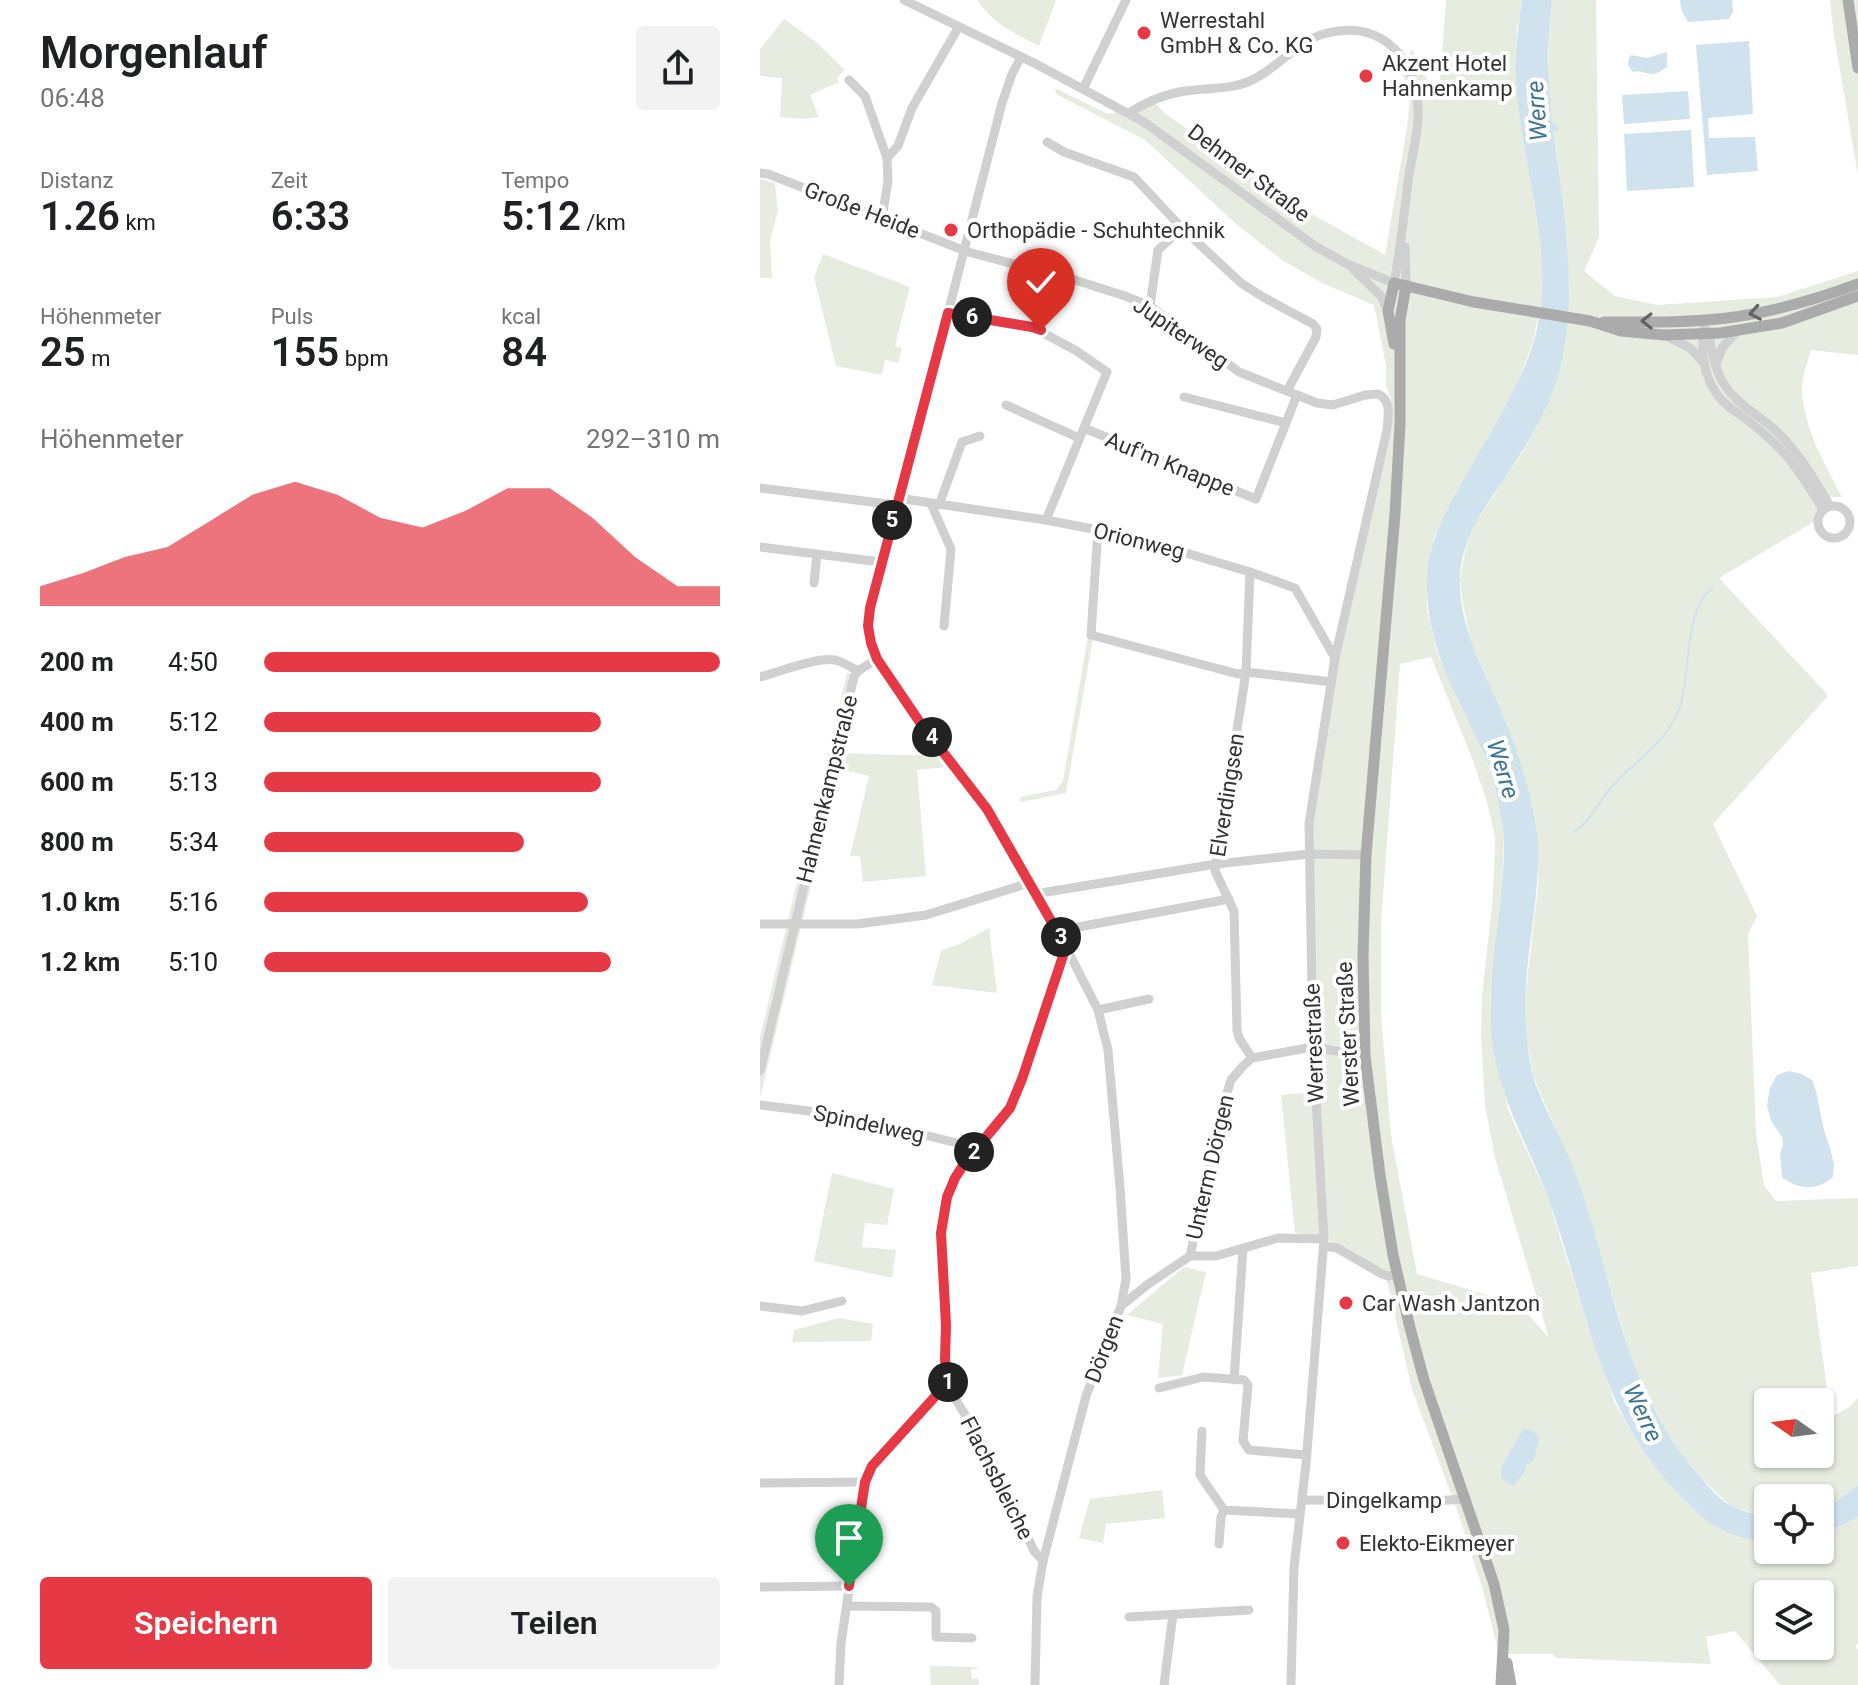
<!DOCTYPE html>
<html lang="de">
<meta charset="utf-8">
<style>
:root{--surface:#fff;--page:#f2f2f2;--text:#202124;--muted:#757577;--accent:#e63946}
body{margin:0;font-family:Roboto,sans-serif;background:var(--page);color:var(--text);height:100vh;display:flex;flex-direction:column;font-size:30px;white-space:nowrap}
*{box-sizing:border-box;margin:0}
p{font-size:26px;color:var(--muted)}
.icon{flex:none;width:44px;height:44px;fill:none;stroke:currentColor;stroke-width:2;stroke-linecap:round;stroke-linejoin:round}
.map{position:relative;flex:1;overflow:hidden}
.drawer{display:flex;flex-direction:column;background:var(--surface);width:760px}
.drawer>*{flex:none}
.needle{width:52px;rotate:284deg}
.controls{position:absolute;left:994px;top:1388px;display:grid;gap:16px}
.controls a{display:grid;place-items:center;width:80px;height:80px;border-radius:8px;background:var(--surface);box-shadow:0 2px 6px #0004;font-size:40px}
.pin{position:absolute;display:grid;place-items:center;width:68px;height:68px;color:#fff;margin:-82px -34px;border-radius:50% 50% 50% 0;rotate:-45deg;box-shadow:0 0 8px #0007}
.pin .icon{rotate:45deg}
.km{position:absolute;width:40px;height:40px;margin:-20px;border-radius:50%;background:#222;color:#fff;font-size:22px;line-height:40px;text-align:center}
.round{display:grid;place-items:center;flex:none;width:84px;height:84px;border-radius:8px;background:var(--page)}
.summary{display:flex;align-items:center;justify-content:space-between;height:136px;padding:0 40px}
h1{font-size:44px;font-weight:600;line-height:60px}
.figures{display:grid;grid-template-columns:repeat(3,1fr);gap:12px;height:136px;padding:8px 40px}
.figures div{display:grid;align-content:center}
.figures b{font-size:40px;font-weight:600}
.figures small{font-size:22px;font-weight:400}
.figures p{font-size:22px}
.chart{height:224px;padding:16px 40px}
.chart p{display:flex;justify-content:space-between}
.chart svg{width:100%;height:144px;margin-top:8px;fill:var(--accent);opacity:.7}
.button{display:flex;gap:16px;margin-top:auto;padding:16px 40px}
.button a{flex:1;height:92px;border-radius:8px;background:var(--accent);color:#fff;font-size:32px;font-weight:600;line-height:92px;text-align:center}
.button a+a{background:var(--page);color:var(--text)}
ul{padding:0 40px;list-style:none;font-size:26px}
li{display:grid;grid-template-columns:128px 96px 1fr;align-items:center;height:60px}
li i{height:20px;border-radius:10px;background:var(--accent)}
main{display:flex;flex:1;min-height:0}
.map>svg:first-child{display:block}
</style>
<main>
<section class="drawer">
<div class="summary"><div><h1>Morgenlauf</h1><p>06:48</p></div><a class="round"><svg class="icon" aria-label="share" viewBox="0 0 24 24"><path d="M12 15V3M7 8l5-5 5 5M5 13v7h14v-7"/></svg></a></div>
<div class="figures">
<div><p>Distanz</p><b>1.26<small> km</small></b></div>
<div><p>Zeit</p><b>6:33</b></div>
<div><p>Tempo</p><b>5:12<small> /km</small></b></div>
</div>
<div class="figures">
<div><p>Höhenmeter</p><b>25<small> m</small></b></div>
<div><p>Puls</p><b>155<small> bpm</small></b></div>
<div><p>kcal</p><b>84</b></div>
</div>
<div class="chart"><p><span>Höhenmeter</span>292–310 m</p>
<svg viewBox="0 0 160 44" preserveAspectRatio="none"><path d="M0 44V38L10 34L20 29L30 26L40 18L50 10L60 6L70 10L80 17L90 20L100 15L110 8L120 8L130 17L140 29L150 38L160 38V44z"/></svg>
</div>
<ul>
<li><b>200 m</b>4:50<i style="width:100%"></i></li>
<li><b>400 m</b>5:12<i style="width:74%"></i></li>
<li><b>600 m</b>5:13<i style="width:74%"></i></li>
<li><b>800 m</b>5:34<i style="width:57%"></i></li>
<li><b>1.0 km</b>5:16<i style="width:71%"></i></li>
<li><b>1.2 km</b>5:10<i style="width:76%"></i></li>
</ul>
<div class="button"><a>Speichern</a><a>Teilen</a></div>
</section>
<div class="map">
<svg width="1098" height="1685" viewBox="0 0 1098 1685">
<rect width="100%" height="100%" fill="#fff"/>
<g fill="#e6ecdf" fill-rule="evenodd">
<path d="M217,0h79l-17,46c-27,-14 -43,-20 -62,-46z"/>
<path d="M686,0h76l-5,28 -1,47 3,33 20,121 4,43 -2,29 -8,41 -16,43 -83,152 -7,38v35l10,42 21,49 21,39 15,41 10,53 -2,47 -12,115 2,40 16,73 39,86 42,135 26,73 23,40 119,98 11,1v8h52v-14l38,-19v127l-3,2 3,4v35h-78l-45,-54 -29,6 5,27 -155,-6 -3,-4h-54l-17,-67 -25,-77 -45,-121 -27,-116 -39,-25 -17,-7 -1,-5 -33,-3 -14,-138 34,-3 -5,-267 28,-173 54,-223 -1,-31 -5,-12v-21l-12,-60 -50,-21 -42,-24 -47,-37 -90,-83 -89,-46 -1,-6 53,26 48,-11 7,9 138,96 84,47 22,-127 3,-27 -2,-16 -11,-21 11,-8 4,-7 17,35 11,-3zM671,657l41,101 15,44 8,35v20l-3,50 -10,88 -1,41 4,70 10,52 54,180 -29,-33 -103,-31 -26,-139 -10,-121v-90l19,-260zM1008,1594h52v52h-52z"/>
<path d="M792,0h44l3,237 -15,34 31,25 42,9 120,-8 81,-26v84l-47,-5c-4,14 -10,29 -9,43 3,37 23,72 40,104 -20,-2 -25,6 -28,25l-95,56 107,115 1,4 -114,127 44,92 -9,18 8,199 8,52 12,16 82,-3v68l-47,7 20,144 17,-9 10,-10v87l-25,19 -13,6v-12h-52v20l-37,-12 -21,-19 -26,-29 -24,-36 -15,-31 -14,-34 -54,-179 -44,-102 -7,-44 -1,-33 13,-112v-50l-30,-110 -37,-85 -8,-37 -3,-26 6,-33 9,-22 46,-70 20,-36 10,-23 13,-45 5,-55 -1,-39 -20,-170 -1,-29zM1008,1402h52v52h-52z"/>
<polygon points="1070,0 1098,0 1098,176 1074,35"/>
<polygon points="24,19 56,42 85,70 77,77 79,82 50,95 59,117 43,119 20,117 22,78 0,76 0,49"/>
<polygon points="0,179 15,183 18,211 10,241 12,278 0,278"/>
<polygon points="63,254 150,287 135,346 142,348 138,363 125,360 122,375 76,366 54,277"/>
<polygon points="328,636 333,638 306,793 261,802 260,797 296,790 303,781"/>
<path d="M87,673l10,2 -6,26 3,1 -11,51c32,1 63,3 95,2l9,12 -30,3 9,106 -63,6 -3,-26h-10l19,-80 -30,-7 -79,329v-61z"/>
<polygon points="229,928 237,993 172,985 181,951 202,943"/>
<polygon points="72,1173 134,1189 127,1225 105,1223 102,1247 136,1250 132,1278 54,1261"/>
<polygon points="424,1267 446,1272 422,1375 398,1378 403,1324 367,1315"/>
<polygon points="79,1318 113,1324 111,1341 32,1342 34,1330"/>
<polygon points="402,1490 405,1518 346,1524 343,1543 319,1538 330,1499"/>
<polygon points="170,1666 220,1667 211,1670 212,1679 218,1678 219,1685 171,1685"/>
</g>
<g fill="#cfe2ee">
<path d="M762,0h30l-5,57 5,65 6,4v5l-5,-1c11,87 31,184 -3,269 -12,28 -29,54 -45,79 -21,31 -45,62 -45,102 -1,54 31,101 49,150 13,33 22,67 28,102 2,10 1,20 1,30 -1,58 -18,116 -11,173 1,15 3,31 7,45 12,33 31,64 43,97 36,101 47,216 122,298 9,11 20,25 33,31 11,6 25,8 36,12v24c-21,-2 -46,-9 -63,-23 -8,-6 -16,-16 -24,-23 -84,-84 -94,-192 -133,-298 -20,-55 -49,-98 -56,-158 -7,-68 13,-135 12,-203 -1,-13 -5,-28 -7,-41 -6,-34 -23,-63 -38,-94 -19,-38 -33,-78 -32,-121 0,-35 16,-64 33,-95 25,-46 57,-92 73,-142 27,-90 -14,-179 -17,-268 -1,-25 2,-51 6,-76z"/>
<polygon points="920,0 972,0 973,12 969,19 928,22 921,9"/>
<polygon points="989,41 993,114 948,118 949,138 995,137 998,171 947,175 936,45"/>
<path d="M907,52v15c-19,14 -18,2 -34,5 -5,-5 -7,-11 -2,-17l16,3z"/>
<polygon points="928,91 930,119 864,124 862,95"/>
<polygon points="931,130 934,187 867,191 864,134"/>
<path d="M1029,1071l13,3 10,6 4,11 8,39 7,22 3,12 -1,13c-15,14 -35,13 -51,0l-2,-23 3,-10 -1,-7 -11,-16 -4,-16 3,-17 7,-13z"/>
<polygon points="764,1428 775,1432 779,1440 773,1461 766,1465 765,1472 753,1486 741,1478 742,1466"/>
<polygon points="1098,1485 1098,1517 1060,1536 1060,1510 1073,1504"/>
</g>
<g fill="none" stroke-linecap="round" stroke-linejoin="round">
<path stroke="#cfe2ee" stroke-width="2" d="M813,832c17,-9 24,-28 36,-42 23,-28 59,-47 71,-84 10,-30 5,-100 32,-117"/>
<g stroke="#d0d0d0" stroke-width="9">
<path d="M144,0l132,64 108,58 171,124 32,18 47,19c7,-36 10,-72 15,-108 3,-20 9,-40 9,-60 1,-54 -34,-96 -91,-82 -30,7 -49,36 -77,48 -23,10 -47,6 -71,11 -19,4 -35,11 -50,21"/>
<polyline points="261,57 252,74 242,103 188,313 121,562 108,626 111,643 117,659 159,721 227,809 306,947 338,1010 348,1050 360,1188 366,1279 361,1306 326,1396 283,1561 277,1597 275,1685"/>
<polyline points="89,80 105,96 127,158 128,181 122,218"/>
<polyline points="323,89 366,0"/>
<polyline points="287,142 304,152 374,177 422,228 481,283 503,297 553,324 557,329 556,337 527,391"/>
<polyline points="127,158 138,146 152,108 198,28"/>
<path d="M0,173l8,1 200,78 104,27 53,17 25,10 89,66 78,31 16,2 32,-10 13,-1c14,6 10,23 9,36l-52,228 -26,166 4,223 11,192 -18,225 -12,103 -3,118"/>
<polyline points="645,247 646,286"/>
<polyline points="593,269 621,296 628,311"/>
<polyline points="390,306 398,250 422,228"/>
<polyline points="188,313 272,327 315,350 347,372 286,520"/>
<path d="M945,320c-5,25 -3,56 14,77 6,8 16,14 24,20 15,11 29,23 42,37 15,17 26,36 38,56"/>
<path d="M947,330c5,18 7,39 17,54 12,20 35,31 51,46 24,22 39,49 55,76"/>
<polyline points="904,335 930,348 943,362"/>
<polyline points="957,362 962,348 977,331"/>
<polyline points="424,397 526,423"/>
<polyline points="246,405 319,438"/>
<polyline points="324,428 496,499 537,395"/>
<polyline points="0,488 136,505"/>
<polyline points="138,498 286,520 338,530 416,550 490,572 535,588 575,658"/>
<polyline points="171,504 191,549 184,626"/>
<polyline points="179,505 202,442 220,436"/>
<circle cx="1074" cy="522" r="16"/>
<polyline points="338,530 331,635 478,674 486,672 572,682"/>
<polyline points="0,547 121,562"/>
<polyline points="490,572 486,672 455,871 474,911 477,1030 479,1038 492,1058"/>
<polyline points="54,583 57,554"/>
<path d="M0,677c19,-5 57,-20 75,-17 8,2 16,7 23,11"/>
<polyline points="275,894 456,864 549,854 606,855"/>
<polyline points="0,924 97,924 166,915 269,883"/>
<polyline points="297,931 469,899"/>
<polyline points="338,1010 389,999"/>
<polyline points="0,1071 94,677 98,671 117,659"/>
<polyline points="0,1105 82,1115 218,1148"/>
<polyline points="564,1246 577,1248 622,1274 628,1276 638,1274"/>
<polyline points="430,1256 465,1099 471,1080 483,1066 492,1058 553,1047 605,1056"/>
<polyline points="0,1306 42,1311 82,1301"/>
<polyline points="361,1306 387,1285 430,1256 456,1256 518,1238 564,1239"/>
<polyline points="474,1380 483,1249"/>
<polyline points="399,1388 443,1377 484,1380 488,1385 483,1441 489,1450 546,1455"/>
<polyline points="442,1431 440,1475 464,1510 540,1514"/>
<polyline points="0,1483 105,1482"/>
<polyline points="542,1500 672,1501 706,1499"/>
<polyline points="459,1544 461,1517 464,1510"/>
<polyline points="283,1561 274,1551 228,1452 188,1387 185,1359 186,1325 181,1233 187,1197 195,1178 204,1164 250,1108 262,1079 306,947"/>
<polyline points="0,1587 89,1586"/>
<polyline points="87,1606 171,1607 176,1611 176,1637 212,1638"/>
<polyline points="369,1617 489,1610"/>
<polyline points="79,1685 81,1643 105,1482 112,1466 181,1390 188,1387"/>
<polyline points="404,1685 413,1614"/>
</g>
<g stroke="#ababab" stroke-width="11">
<polyline points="1088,0 1098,68"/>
<polyline points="646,286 640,320 640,424 635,514 606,855 603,955 605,1056 620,1175 633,1255 649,1324 664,1380 734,1584 744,1630 741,1685"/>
<path d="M844,322c40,0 82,1 123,-4 46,-6 88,-18 131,-34"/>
<polyline points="634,344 628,311 634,283 714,302 830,321 861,331 904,335 960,333 1022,323 1098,296"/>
<polyline points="747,1663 751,1685"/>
</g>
</g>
<defs><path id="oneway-chevron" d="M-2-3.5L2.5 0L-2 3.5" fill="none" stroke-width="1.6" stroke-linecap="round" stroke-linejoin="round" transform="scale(2)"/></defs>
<g stroke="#636363">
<use href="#oneway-chevron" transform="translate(995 313) rotate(170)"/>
<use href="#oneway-chevron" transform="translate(887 321) rotate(179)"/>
</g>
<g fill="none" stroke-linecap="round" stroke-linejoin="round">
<defs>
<polyline id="route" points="89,1586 105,1482 112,1466 181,1390 188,1387 185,1359 186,1325 181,1233 187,1197 195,1178 204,1164 250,1108 262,1079 306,947 227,809 159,721 117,659 111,643 108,626 110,608 188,313 272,327 281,330"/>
</defs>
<use href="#route" stroke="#fff" stroke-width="16"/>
<use href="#route" stroke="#e63946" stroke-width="10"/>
</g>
<g fill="#e63946" stroke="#fff" stroke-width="3">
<circle cx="384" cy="33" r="8"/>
<circle cx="606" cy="76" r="8"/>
<circle cx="191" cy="230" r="8"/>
<circle cx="586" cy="1303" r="8"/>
<circle cx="583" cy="1543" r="8"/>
</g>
<g text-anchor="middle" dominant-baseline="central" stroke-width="8" stroke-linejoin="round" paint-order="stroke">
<g font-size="22" fill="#333" stroke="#fff" text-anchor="start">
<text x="400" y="20">Werrestahl<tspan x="400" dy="25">GmbH &amp; Co. KG</tspan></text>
<text x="622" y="63">Akzent Hotel<tspan x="622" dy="25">Hahnenkamp</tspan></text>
<text x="207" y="230">Orthopädie - Schuhtechnik</text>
<text x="602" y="1303">Car Wash Jantzon</text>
<text x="599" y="1543">Elekto-Eikmeyer</text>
</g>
<g font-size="22" fill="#333" stroke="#fff">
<text transform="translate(489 173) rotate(37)">Dehmer Straße</text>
<text transform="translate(102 210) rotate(21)">Große Heide</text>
<text transform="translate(421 333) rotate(34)">Jupiterweg</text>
<text transform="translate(410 464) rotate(22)">Auf'm Knappe</text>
<text transform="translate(379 541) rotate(14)">Orionweg</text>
<text transform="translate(67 789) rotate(-76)">Hahnenkampstraße</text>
<text transform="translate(467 795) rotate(-81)">Elverdingsen</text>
<text transform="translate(588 1034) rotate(-93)">Werster Straße</text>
<text transform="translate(554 1043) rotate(-92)">Werrestraße</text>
<text transform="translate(109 1124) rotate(12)">Spindelweg</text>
<text transform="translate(450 1167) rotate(-77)">Unterm Dörgen</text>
<text transform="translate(344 1349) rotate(-69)">Dörgen</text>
<text transform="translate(237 1478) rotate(63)">Flachsbleiche</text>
<text x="624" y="1500">Dingelkamp</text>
</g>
<g font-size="24" font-style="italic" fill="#3f7597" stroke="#fff">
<text transform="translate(777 111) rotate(-94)">Werre</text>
<text transform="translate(743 769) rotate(73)">Werre</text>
<text transform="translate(883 1413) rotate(65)">Werre</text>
</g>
</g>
</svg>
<div class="controls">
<a><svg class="needle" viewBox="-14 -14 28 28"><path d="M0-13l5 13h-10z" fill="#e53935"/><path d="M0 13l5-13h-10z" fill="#757577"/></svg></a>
<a><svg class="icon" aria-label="locate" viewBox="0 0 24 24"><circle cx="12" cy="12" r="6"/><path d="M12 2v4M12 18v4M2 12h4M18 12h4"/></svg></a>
<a><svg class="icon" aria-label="layers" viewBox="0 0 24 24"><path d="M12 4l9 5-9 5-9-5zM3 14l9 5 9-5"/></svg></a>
</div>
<div class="pin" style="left:89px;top:1586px;background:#1e9e55"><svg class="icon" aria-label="arrive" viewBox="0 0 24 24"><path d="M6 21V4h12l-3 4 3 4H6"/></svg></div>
<div class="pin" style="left:281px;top:330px;background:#d93025"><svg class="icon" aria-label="check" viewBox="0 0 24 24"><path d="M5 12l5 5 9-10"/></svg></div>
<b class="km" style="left:188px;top:1382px">1</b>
<b class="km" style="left:214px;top:1152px">2</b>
<b class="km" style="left:301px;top:937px">3</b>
<b class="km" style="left:172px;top:737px">4</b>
<b class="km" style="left:132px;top:520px">5</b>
<b class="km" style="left:212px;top:317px">6</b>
</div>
</main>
